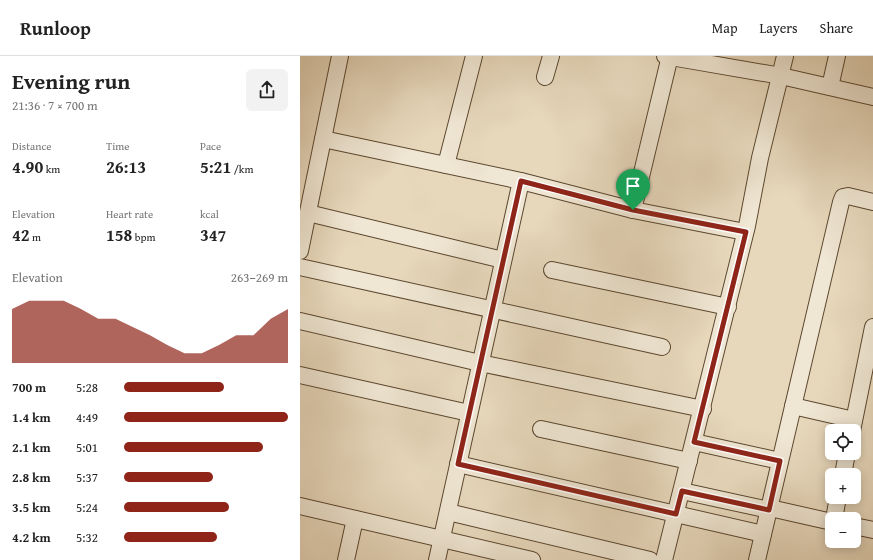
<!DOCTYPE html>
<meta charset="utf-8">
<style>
:root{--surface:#fff;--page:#f2f2f2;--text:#222;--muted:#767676;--line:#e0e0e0;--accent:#8f2418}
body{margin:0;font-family:"Gentium Book Plus",serif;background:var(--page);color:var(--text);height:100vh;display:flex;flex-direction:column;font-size:15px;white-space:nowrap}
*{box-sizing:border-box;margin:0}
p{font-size:13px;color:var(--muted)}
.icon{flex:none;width:22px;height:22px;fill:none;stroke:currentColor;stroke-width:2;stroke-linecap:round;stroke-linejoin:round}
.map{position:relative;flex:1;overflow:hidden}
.sheet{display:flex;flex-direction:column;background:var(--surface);width:300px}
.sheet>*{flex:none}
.buttons{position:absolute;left:525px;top:368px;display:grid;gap:8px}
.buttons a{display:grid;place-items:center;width:36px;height:36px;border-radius:6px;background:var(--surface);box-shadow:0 2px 10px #0003;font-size:20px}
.pin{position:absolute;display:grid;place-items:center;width:34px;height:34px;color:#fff;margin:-41px -17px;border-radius:50% 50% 50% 0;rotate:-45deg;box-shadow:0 0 4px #0007}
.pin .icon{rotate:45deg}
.round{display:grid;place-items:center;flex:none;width:42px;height:42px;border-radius:6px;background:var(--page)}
.headline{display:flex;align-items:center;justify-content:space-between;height:68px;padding:0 12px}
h1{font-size:22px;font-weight:800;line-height:30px}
.figures{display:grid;grid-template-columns:repeat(3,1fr);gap:6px;height:68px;padding:4px 12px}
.figures div{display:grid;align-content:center}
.figures b{font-size:17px;font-weight:800}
.figures small{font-size:11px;font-weight:400}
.figures p{font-size:11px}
.chart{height:112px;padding:8px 12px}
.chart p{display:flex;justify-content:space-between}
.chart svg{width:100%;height:72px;margin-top:4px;fill:var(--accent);opacity:.7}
ul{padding:0 12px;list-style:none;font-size:13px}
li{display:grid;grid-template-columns:64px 48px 1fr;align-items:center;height:30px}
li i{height:10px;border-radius:5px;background:var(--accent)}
header{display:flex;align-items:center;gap:24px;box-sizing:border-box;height:56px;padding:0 20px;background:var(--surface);border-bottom:1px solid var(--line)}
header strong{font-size:19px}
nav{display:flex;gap:22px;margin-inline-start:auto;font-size:14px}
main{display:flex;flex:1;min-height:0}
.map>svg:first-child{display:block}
</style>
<header>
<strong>Runloop</strong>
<nav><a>Map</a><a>Layers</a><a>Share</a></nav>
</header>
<main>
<section class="sheet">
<div class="headline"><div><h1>Evening run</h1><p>21:36 · 7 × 700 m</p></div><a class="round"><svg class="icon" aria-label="share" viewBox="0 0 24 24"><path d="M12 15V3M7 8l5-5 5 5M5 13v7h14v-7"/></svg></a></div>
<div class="figures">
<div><p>Distance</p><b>4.90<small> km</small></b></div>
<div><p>Time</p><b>26:13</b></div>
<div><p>Pace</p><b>5:21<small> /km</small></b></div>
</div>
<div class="figures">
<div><p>Elevation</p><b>42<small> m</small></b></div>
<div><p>Heart rate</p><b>158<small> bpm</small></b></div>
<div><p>kcal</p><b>347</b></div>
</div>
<div class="chart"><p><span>Elevation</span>263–269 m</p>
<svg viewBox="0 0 160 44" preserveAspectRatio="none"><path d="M0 44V11L10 6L20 6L30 6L40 11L50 17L60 17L70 22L80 27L90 33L100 38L110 38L120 33L130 27L140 27L150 17L160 11V44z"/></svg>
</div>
<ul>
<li><b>700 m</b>5:28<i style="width:61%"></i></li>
<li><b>1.4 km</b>4:49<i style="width:100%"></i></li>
<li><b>2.1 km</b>5:01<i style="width:85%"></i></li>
<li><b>2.8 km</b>5:37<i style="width:54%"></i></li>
<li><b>3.5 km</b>5:24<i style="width:64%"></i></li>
<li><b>4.2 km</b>5:32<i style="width:57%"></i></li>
</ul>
</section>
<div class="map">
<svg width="573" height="504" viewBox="0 0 573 504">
<rect width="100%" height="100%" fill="#e7d8bc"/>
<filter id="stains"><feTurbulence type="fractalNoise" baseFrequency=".005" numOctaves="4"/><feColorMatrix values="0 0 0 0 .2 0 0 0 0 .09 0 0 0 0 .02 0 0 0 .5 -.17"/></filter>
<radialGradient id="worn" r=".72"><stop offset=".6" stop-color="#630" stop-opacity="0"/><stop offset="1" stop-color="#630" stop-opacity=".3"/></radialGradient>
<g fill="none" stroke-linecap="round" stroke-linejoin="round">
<defs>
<g id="minor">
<polyline points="365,0 481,20 573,41"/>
<polyline points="245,21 251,0"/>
<polyline points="530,31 537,0"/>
<polyline points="23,83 221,125 333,154 445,176"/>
<polyline points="146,109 174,0"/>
<polyline points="333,154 370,0"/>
<polyline points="8,157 203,204"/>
<polyline points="0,195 40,0"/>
<polyline points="0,211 362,291"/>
<polyline points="252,214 428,251"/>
<polyline points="0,265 180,307 403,353"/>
<polyline points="0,319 169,357"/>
<polyline points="493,350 554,364"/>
<polyline points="241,373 389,405"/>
<polyline points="552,375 573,271"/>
<polyline points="394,386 480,405"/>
<polyline points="158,408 463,478"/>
<polyline points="543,419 547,397"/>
<polyline points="382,435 469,454"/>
<polyline points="0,450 232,504"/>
<polyline points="470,452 532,466"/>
<polyline points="148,456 350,504"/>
<polyline points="534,463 538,441"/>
<polyline points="554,470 573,474"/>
<polyline points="46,504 55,463"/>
<polyline points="137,504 221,125"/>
<polyline points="364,504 447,170 460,102 485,0"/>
<polyline points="457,504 541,146 543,141 548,140 573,146"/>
</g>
</defs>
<use href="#minor" stroke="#5c4830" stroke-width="18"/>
<use href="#minor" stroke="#efe6d3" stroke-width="16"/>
</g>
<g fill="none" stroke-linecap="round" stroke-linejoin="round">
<defs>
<polygon id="route" points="221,125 333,154 446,176 394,386 480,405 469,454 382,435 376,458 158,408"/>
</defs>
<use href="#route" stroke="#fff" stroke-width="8"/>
<use href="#route" stroke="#8f2418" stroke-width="5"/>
</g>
<rect width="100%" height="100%" filter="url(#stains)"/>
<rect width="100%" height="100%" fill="url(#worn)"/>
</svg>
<div class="buttons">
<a><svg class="icon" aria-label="locate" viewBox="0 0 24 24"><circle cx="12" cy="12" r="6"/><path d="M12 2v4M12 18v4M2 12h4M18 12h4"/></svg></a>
<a>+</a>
<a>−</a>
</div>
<div class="pin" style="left:333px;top:154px;background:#1e9e55"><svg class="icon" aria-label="arrive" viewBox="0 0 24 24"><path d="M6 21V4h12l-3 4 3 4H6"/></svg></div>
</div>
</main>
